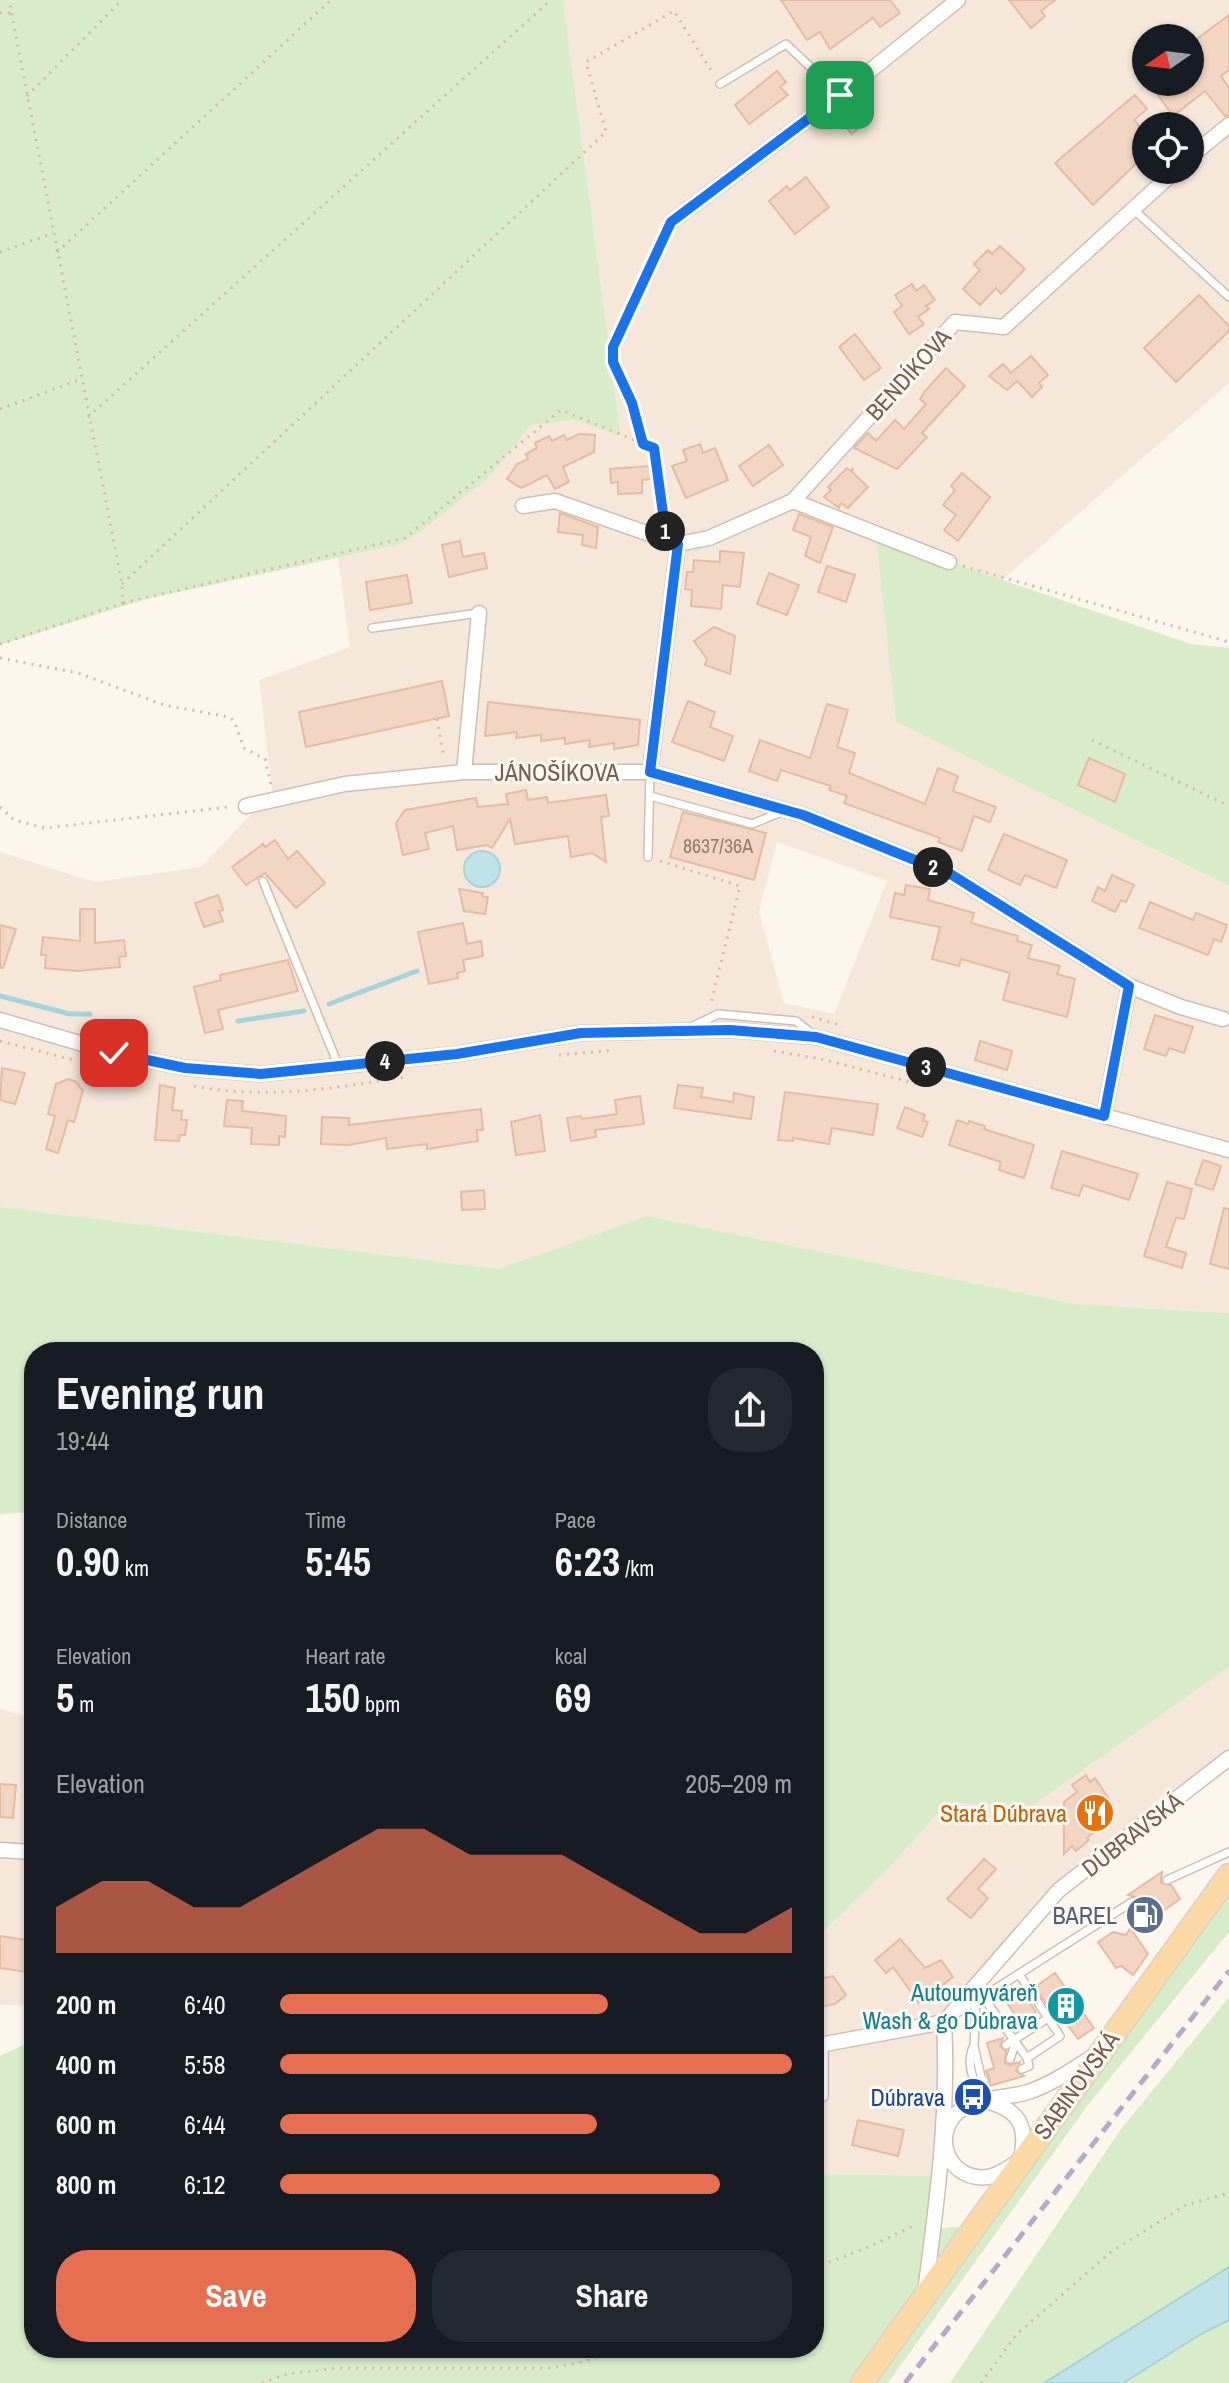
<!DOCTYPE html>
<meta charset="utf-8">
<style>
:root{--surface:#171b24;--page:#242831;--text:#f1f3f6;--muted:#9ea1a6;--accent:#e76f51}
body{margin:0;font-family:"Archivo Narrow",sans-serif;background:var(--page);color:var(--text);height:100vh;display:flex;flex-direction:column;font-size:30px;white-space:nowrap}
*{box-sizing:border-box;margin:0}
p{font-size:26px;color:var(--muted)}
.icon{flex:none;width:44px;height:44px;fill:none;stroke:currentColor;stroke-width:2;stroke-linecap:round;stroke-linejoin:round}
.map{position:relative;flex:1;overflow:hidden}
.details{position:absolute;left:24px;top:1342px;width:800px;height:1016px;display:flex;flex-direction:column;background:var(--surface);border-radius:32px;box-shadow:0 2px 6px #0004}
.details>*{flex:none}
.needle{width:52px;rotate:256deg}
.fabs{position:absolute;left:1132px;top:24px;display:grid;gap:16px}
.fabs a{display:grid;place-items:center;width:72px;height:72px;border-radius:50%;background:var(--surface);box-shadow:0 2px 6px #0004;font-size:40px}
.pin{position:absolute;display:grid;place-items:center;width:68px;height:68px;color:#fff;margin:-34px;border-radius:16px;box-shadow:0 4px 12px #0006}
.km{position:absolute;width:40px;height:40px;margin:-20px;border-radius:50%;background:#222;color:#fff;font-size:22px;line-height:40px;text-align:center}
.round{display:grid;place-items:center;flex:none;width:84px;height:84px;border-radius:32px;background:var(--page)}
.summary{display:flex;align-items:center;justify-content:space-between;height:136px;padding:0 32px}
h1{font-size:44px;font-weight:700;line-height:60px}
.figures{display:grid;grid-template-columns:repeat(3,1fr);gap:12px;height:136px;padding:8px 32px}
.figures div{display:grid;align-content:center}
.figures b{font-size:40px;font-weight:700}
.figures small{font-size:22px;font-weight:400}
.figures p{font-size:22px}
.chart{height:224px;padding:16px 32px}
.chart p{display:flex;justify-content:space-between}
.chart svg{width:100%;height:144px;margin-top:8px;fill:var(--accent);opacity:.7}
.action{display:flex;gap:16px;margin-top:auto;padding:16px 32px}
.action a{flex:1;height:92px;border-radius:32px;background:var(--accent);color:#fff;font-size:32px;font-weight:700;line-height:92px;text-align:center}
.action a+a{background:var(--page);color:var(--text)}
ul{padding:0 32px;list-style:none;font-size:26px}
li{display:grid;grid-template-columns:128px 96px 1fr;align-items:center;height:60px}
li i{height:20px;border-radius:10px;background:var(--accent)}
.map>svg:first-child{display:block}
</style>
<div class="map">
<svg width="1229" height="2383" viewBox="0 0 1229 2383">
<rect width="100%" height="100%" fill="#fdf6ec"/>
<g fill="#f5e8da" fill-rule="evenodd">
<path d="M563,0h666v383l-228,198 -124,-44 19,185 333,164v427l-154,-9 -428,-88 -149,53 -498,-62v-355l95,30 106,-15 54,-57 18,-11 -14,-119 91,-33 -12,-89 59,-13 92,-68 42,-52 44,-5 46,15zM1146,38h44v44h-44zM1146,126h44v44h-44zM777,842l110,39 -53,133 -50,-11 -25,-91z"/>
<polygon points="1229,1667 1229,1752 1072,1877 944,2020 937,2176 814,2174 814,1940 889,1868 947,1803 1032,1806"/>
<polygon points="0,1709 34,1718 34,2006 0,2005"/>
</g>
<g fill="#d8ecc9">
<polygon points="0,0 563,0 621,436 575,420 531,425 489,477 416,535 397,545 146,599 0,645"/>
<polygon points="876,537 1191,644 1229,648 1229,886 896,722"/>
<polygon points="0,1207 498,1269 647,1216 1075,1304 1229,1313 1229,1667 1032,1806 947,1803 889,1868 814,1940 814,1352 34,1352 34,1512 0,1514"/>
<polygon points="1229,1893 1229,1932 1088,2105 888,2383 0,2383 0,2056 34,2040 34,2348 814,2348 814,2174 937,2176 933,2229 984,2224"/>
<polygon points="1229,1997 1229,2267 1044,2383 950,2383 1121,2129"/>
<polygon points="1229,2320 1229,2383 1123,2383 1201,2334"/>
</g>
<g fill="#bfe3e8" stroke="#a5d3da" stroke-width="2">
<circle cx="482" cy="869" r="18"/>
<polygon points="1229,2267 1229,2320 1201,2334 1123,2383 1044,2383"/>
</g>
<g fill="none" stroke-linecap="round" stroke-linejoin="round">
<g stroke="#a5d3da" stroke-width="5">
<polyline points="0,996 70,1014 90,1014"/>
<polyline points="329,1004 417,971"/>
<polyline points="238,1021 304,1011"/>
</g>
</g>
<g fill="#f3d5c3" stroke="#e6bba3" stroke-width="2">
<polygon points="781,0 890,0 900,13 880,27 873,18 830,49 820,32 807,40"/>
<polygon points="1009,0 1055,0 1041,11 1045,16 1031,28"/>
<polygon points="1229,15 1229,70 1221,76 1229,88 1229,115 1225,116 1205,91 1173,116 1153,88 1162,82 1190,82 1190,44"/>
<polygon points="777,71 786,82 780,87 788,95 749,124 735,105"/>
<polygon points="1135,95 1147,109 1134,120 1146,133 1146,154 1093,205 1055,163"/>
<polygon points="851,106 865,122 852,134 838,118"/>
<polygon points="806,177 829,207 795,234 769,201 787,186 790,190"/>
<polygon points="1000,246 1025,269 1001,294 996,288 980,305 963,289 980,270 974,264 988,250 992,254"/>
<polygon points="912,284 916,291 924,285 935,300 926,306 929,309 918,317 924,324 909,334 894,312 902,306 895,295"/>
<polygon points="1199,295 1229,326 1229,331 1176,382 1144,348"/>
<polygon points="855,334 881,368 864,380 839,347"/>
<polygon points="1031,356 1048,375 1039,383 1042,387 1032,397 1017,381 1007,390 989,376 1003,364 1011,373"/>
<polygon points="946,368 965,386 922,433 927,437 897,469 854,448 868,433 876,441 895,420 904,429 926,404 920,399 925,391"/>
<polygon points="579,434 595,435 594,452 563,467 569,482 555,489 547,475 521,488 507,479 517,464 528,459 526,454 537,448 535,443 549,436 552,441 564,435 567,440"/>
<polygon points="700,444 703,453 715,448 728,480 686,498 672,466 687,461 683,450"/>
<polygon points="769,445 783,465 753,486 739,466"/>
<polygon points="651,466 652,479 642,480 642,493 618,494 618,482 611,483 610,469"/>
<polygon points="847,468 851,471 853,468 852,472 868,487 848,508 841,503 839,508 824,497 831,490 828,487"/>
<polygon points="962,473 990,497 958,541 944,530 956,515 943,505 955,490 951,486"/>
<polygon points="560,513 598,527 596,548 582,545 583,535 558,532"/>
<polygon points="799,514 833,527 820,563 805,556 811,537 793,530"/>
<polygon points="460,541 463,557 484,553 487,568 449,577 442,545"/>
<polygon points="720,551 744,553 740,587 723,585 721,609 691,606 692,590 685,589 687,572 693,572 694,560 720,562"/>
<polygon points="827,566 855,575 846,602 818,592"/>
<polygon points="769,573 799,585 787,615 757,604"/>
<polygon points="407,575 412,603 370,610 366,582"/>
<polygon points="714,627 735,636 730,674 705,665 707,659 694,641"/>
<polygon points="442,681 449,716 306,747 299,712"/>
<polygon points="688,701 715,712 710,727 733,736 724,761 672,742"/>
<polygon points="488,702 640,720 638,745 614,749 614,743 589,747 590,740 565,744 565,738 541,741 541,735 516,738 517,732 485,736"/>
<polygon points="827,704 848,710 837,747 855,753 849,773 925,804 938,768 958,776 953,791 996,807 990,822 974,816 962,851 938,842 940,838 844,803 847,796 829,790 831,786 781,770 777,781 749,771 760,740 810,758"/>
<polygon points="1089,758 1125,774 1115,802 1078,785"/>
<polygon points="526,790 528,800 547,797 548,803 606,795 609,816 601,817 606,862 592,853 571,857 568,836 515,844 510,819 492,848 487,845 457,850 453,826 425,833 429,849 403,855 396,823 405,810 476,798 478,807 508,804 506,794"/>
<polygon points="683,812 766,833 754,880 670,857"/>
<polygon points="1004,834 1067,860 1056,888 1025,875 1020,885 988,870"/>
<polygon points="275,840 288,859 297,851 325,883 296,908 265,873 246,885 232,867 263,844 265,847"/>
<polygon points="1112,875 1134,885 1126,902 1121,900 1115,912 1092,901 1098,887 1105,891"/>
<polygon points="906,885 930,889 928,900 974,913 971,923 1018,936 1017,941 1032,945 1028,958 1060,966 1057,974 1075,979 1067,1017 1003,1000 1010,973 961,959 959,966 932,959 940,927 890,917 895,893 904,895"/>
<polygon points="459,889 483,893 482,896 488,897 485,914 464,911"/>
<polygon points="218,895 223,910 219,911 223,921 204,927 195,903"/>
<polygon points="1150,902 1193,920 1196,913 1227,925 1221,942 1214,939 1208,955 1139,928"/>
<polygon points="80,909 95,909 95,943 124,940 126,956 119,957 120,967 77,971 45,968 46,955 41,955 43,937 80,941"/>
<polygon points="463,923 467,944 481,941 483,956 463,960 465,971 457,973 458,978 429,984 418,932"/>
<polygon points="0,925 16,929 3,968 0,968"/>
<polygon points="288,960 298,991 218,1010 223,1029 205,1033 194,987 221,980 220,975"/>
<polygon points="1155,1015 1193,1027 1184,1053 1169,1048 1166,1056 1144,1049"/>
<polygon points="980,1041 1012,1051 1007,1070 975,1060"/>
<polygon points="2,1068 25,1073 15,1104 0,1100"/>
<polygon points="68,1079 75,1081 83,1090 74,1122 68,1120 58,1153 46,1149 55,1116 48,1114 56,1084"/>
<polygon points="160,1085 175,1088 172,1110 182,1111 181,1120 187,1120 185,1135 180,1135 179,1141 155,1140"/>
<polygon points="678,1085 703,1088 701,1097 733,1102 734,1093 754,1097 751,1119 674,1108"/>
<polygon points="785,1092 878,1104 873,1135 832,1128 829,1144 793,1138 793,1141 778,1140"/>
<polygon points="640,1096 644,1124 595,1130 596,1137 571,1141 567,1118 581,1116 582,1119 617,1114 615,1100"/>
<polygon points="227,1100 243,1101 242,1111 286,1116 285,1137 279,1136 279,1145 251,1144 252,1128 224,1126"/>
<polygon points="905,1107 925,1115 923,1121 928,1122 922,1137 897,1128"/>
<polygon points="481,1109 483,1130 477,1130 478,1141 427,1149 427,1144 387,1149 386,1138 349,1145 321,1144 322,1117 349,1118 349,1125"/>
<polygon points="540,1115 545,1151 516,1155 511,1122"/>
<polygon points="957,1120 968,1124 969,1121 985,1126 984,1129 1034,1145 1024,1178 999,1170 1001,1162 949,1145"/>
<polygon points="1062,1151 1138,1174 1129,1200 1083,1185 1079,1196 1051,1188"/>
<polygon points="1203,1160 1221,1166 1213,1190 1195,1184"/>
<polygon points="1167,1182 1192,1189 1184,1219 1176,1218 1166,1247 1186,1253 1182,1268 1144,1256"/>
<polygon points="484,1190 485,1209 462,1210 461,1192"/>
<polygon points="1224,1208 1229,1209 1229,1269 1210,1264"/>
<polygon points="1086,1775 1090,1782 1095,1778 1113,1805 1101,1814 1106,1820 1087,1838 1089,1840 1076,1851 1072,1846 1064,1854 1064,1802 1077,1792 1072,1785"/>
<polygon points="0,1784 16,1785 13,1818 0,1817"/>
<polygon points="984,1859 996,1869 978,1889 988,1898 971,1918 947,1899"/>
<polygon points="1162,1872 1161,1883 1171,1885 1180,1899 1133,1932 1148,1954 1133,1975 1121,1966 1116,1968 1098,1942 1113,1932 1126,1935 1140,1913 1136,1907 1137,1898 1128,1895"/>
<polygon points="0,1936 34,1941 34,1973 0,1968"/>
<polygon points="900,1939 925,1968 941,1960 953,1977 919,2003 893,1967 886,1973 875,1960"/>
<polygon points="1055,1973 1094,2028 1078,2039 1051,2002 1047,2005 1035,1987"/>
<polygon points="833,1976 846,1995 835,2004 814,2008 814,1980"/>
<polygon points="1024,1994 1036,2012 1020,2023 1008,2004"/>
<polygon points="1003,2038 1000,2046 1006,2051 1005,2063 1010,2065 1020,2062 1016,2071 1024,2076 989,2086 990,2079 986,2071 994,2068 987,2043"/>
<polygon points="858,2120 904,2130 898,2156 852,2145"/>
</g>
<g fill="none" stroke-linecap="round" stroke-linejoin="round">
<defs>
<g id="service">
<polyline points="720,84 786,44 840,95"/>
<polyline points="1133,209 1229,297"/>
<polyline points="372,628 479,613"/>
<polyline points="650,796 752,824 784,811"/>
<polyline points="648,857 650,772"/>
<polyline points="263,881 339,1067"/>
<polyline points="691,1027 718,1014 796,1021 811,1033"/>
<polyline points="1167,1880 1229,1852"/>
<polyline points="983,1997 1027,2058 1060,2036 1019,1974"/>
<polyline points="976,2001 974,2046 982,2081"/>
<polyline points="959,2012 1132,1902"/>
<polyline points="1006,2045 1048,2018"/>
<path d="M973,2047c-5,13 -3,23 2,36l9,-3"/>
<polyline points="1010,2059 1016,2042"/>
<polyline points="1022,2069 1029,2066 1027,2058"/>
<polyline points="814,2100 824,2097 824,2044"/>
</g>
<g id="minor">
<polyline points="1190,157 1229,125"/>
<polyline points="671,222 840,95 958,0"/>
<polyline points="793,501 949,562"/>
<polyline points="523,506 555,501 678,544 709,538 793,501 955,322 1004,327 1176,170"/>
<polyline points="464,772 479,613"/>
<polyline points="650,772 678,544"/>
<polyline points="246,806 345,784 464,772 650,772 803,815 952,875 1129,986 1104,1116"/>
<polyline points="1129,986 1181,1007 1223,1019"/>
<polyline points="0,1020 114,1053 185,1068 261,1074 457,1054 581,1033 730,1030 816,1037 1229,1150"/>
<polyline points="0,1850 34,1852"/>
<polyline points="814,2046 944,2022 1059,1890 1229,1758"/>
<path d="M986,2101c34,9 42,25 35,59 -10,6 -21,15 -33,17 -38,5 -58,-40 -30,-65 19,-16 48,-13 70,-20 24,-8 44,-22 64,-35"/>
<path d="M925,2292c12,-90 24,-179 19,-270"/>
</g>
<polyline id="primary" points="862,2383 1229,1875"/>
</defs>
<use href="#service" stroke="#d1beb0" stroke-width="10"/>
<use href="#minor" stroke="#d1beb0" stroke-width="17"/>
<use href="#primary" stroke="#dad1cd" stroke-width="25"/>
<g stroke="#d9b8a5" stroke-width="3" stroke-dasharray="2 6" stroke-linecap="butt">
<polyline points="0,13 12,13"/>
<polyline points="27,96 122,0"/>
<polyline points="0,252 53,233"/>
<polyline points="57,252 331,0"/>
<polyline points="0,409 79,380"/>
<polyline points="88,417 551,0"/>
<polyline points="643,444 632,403 612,353 617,333 664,237"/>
<polyline points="963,566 1229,642"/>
<polyline points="122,584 606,132 586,62 674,11 714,75"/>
<polyline points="123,603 405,538 561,410 654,448 664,523"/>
<polyline points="0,644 123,603 122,584 9,0"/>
<polyline points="0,658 78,673 164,705 229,717 234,721 244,748 265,759 271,785"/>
<polyline points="437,719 444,758"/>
<polyline points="1092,740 1229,806"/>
<polyline points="0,807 14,820 45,828 229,807"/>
<polyline points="660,861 740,886 711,1003"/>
<polyline points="812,1017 843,1026"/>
<polyline points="0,1041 77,1061"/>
<polyline points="774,1051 821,1059 926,1086"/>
<polyline points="559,1055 615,1050"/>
<path d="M194,1086c70,14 141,2 211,-9"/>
<polyline points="814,2268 871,2246 917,2224"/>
<polyline points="262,2383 287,2374 338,2368 550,2368 583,2362 619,2348"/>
<polyline points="981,2383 1017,2334 1111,2252 1186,2205 1229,2193"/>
</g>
<use href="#service" stroke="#fff" stroke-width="7"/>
<use href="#minor" stroke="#fff" stroke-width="14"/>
<use href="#primary" stroke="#fbd9a5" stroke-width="22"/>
<polyline stroke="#b9a8c9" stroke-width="5" stroke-dasharray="12 8" stroke-linecap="butt" points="905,2383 1229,1971"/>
</g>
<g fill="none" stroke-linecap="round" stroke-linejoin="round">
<defs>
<polyline id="route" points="114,1053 185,1068 261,1074 457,1054 581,1033 730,1030 816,1037 1104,1116 1129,986 952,875 803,815 650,772 678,544 666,535 654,448 643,444 632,403 613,362 613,347 671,222 840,95"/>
</defs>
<use href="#route" stroke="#fff" stroke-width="16"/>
<use href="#route" stroke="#1a73e8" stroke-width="10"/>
</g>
<defs>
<symbol id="restaurant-disc" viewBox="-11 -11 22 22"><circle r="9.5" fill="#e8710a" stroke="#fffaf3"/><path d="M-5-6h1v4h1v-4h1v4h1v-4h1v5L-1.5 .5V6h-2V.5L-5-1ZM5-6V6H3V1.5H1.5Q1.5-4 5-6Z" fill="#fff"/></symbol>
<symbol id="fuel-disc" viewBox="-11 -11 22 22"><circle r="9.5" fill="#5c6f8a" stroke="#fffaf3"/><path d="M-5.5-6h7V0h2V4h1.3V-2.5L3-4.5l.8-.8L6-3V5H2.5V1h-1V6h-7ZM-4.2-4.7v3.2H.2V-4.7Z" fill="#fff"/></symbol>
<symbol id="building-disc" viewBox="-11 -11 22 22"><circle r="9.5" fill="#0f9aa8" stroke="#fffaf3"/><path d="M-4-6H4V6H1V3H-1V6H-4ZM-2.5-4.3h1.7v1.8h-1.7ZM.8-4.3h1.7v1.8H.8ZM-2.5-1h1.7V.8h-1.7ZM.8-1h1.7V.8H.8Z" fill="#fff"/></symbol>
<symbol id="bus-disc" viewBox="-11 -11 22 22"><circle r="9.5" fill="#1a4fb4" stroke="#fffaf3"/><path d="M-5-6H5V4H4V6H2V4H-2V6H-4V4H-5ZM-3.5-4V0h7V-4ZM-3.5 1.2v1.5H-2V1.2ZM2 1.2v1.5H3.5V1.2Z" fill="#fff"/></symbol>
</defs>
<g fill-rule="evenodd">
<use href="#restaurant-disc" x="1073" y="1791" width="44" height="44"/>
<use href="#fuel-disc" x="1123" y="1893" width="44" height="44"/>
<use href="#building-disc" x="1044" y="1984" width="44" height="44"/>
<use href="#bus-disc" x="951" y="2075" width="44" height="44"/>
</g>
<g text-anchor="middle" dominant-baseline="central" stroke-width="6" stroke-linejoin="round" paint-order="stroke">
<g font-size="20" fill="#987a6a">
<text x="718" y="845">8637/36A</text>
</g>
<g font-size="24" fill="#7a5c4d" stroke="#fffaf3">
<text transform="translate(908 374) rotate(-48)">BENDÍKOVA</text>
<text x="557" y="772">JÁNOŠÍKOVA</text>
<text transform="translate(1132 1834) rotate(-38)">DÚBRAVSKÁ</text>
<text transform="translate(1076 2085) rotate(-54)">SABINOVSKÁ</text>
</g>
<g font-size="24" fill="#c56008" stroke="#fffaf3" text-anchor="end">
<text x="1067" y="1813">Stará Dúbrava</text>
</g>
<g font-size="24" fill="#4e5e75" stroke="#fffaf3" text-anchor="end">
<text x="1117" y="1915">BAREL</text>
</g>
<g font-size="24" fill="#0d838f" stroke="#fffaf3" text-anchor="end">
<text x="1038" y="1992">Autoumyváreň<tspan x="1038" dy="28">Wash &amp; go Dúbrava</tspan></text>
</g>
<g font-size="24" fill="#164399" stroke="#fffaf3" text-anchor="end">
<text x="945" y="2097">Dúbrava</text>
</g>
</g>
</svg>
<div class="fabs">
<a><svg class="needle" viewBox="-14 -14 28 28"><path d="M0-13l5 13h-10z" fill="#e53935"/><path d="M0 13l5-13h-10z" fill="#9ea1a6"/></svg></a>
<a><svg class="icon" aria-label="locate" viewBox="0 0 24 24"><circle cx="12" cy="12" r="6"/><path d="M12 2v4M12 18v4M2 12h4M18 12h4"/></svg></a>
</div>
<div class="pin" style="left:840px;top:95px;background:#1e9e55"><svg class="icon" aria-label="arrive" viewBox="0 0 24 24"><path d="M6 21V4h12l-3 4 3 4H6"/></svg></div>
<div class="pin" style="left:114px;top:1053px;background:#d93025"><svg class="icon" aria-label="check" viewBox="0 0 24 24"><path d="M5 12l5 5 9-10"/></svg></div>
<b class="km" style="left:665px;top:531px">1</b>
<b class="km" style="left:933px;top:867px">2</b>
<b class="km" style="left:926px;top:1067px">3</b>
<b class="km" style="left:385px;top:1061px">4</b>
<section class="details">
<div class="summary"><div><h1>Evening run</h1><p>19:44</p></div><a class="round"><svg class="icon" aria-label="share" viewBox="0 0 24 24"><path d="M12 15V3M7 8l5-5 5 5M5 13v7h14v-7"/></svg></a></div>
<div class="figures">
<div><p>Distance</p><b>0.90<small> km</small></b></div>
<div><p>Time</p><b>5:45</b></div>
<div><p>Pace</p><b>6:23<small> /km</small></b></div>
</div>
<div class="figures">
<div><p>Elevation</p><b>5<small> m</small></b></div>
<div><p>Heart rate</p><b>150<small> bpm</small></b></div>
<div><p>kcal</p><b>69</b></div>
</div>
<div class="chart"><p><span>Elevation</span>205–209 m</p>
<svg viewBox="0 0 160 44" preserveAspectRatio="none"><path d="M0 44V30L10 22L20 22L30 30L40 30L50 22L60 14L70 6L80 6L90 14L100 14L110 14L120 22L130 30L140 38L150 38L160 30V44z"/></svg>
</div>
<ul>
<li><b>200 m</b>6:40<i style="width:64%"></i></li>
<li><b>400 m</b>5:58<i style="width:100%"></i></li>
<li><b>600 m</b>6:44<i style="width:62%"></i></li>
<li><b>800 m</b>6:12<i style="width:86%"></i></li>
</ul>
<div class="action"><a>Save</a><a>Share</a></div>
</section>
</div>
